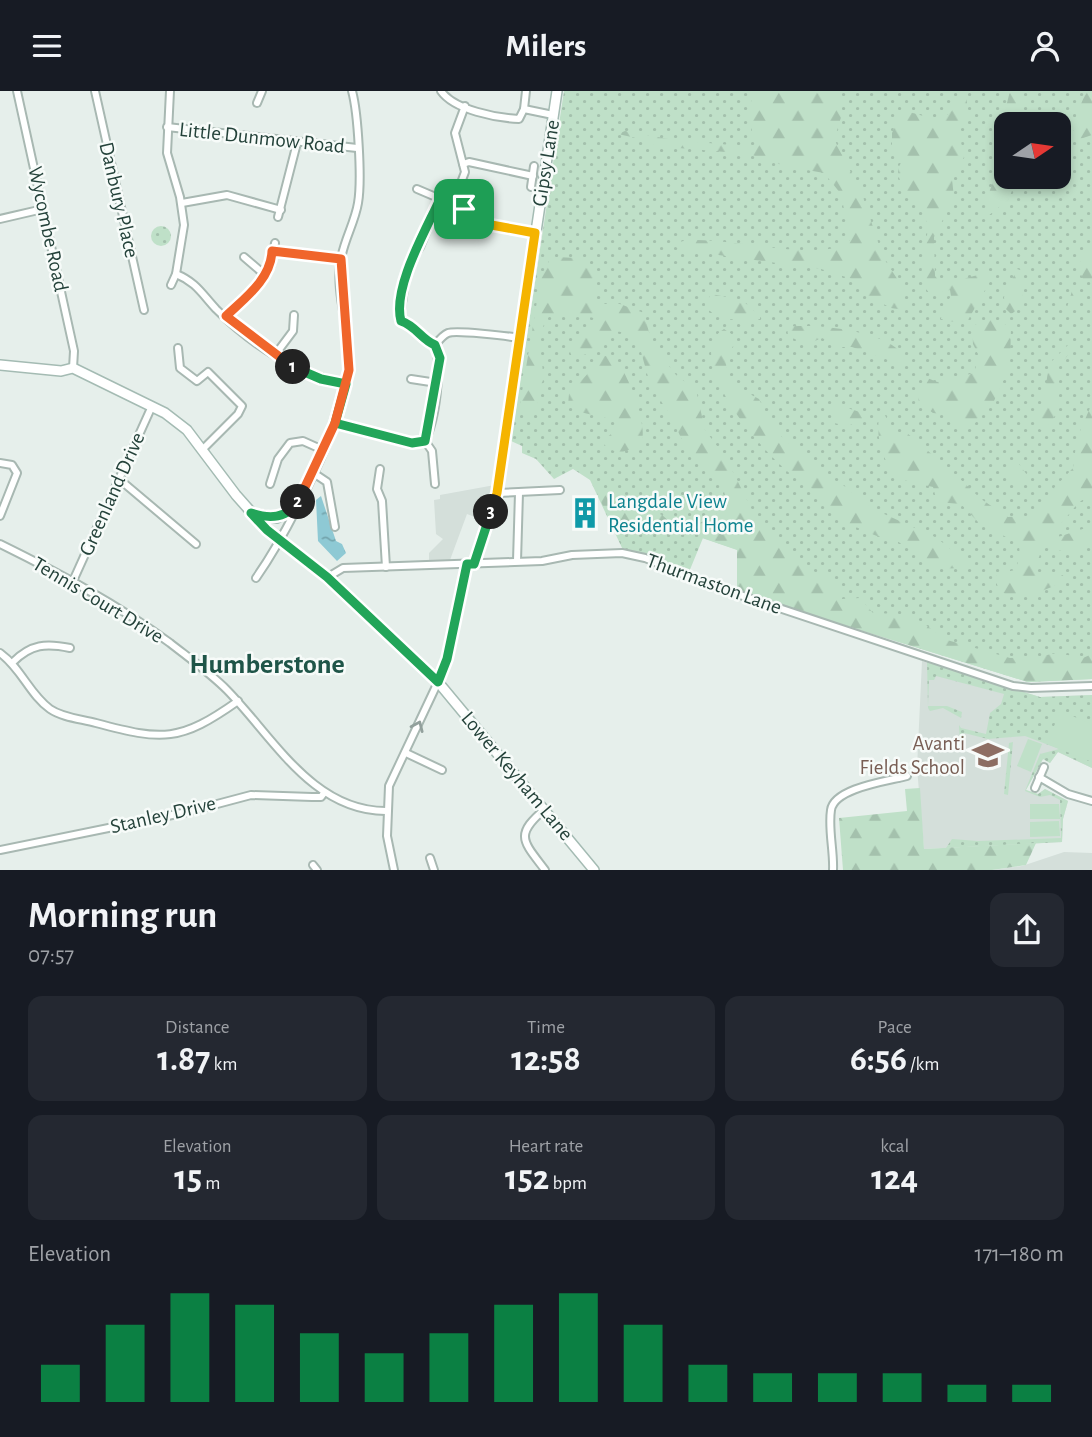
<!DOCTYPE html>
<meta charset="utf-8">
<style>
:root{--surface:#171b24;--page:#242831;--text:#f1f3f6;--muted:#9ea1a6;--accent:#0b8043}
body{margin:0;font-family:"Alegreya Sans",sans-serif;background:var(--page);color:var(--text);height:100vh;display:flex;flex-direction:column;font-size:26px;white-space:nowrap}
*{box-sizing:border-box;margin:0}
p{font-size:23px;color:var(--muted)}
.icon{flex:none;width:38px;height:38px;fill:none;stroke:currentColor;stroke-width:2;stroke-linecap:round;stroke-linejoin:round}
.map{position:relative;height:779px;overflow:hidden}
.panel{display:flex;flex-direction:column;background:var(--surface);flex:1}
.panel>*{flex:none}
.needle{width:46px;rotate:77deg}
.tools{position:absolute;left:994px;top:21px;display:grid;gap:14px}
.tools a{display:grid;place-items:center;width:77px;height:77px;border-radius:14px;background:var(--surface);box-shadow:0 4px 10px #0003;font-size:35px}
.pin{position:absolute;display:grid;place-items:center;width:60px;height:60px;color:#fff;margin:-30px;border-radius:14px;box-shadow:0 4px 10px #0006}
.km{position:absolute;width:35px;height:35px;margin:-18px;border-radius:50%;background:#222;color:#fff;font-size:19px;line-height:35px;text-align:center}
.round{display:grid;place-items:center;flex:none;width:74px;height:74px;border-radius:14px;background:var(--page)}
.headline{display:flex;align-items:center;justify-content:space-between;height:119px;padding:0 28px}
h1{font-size:38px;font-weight:700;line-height:52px}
.figures{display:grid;grid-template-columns:repeat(3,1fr);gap:10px;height:119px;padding:7px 28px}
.figures div{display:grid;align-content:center;border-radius:14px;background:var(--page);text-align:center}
.figures b{font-size:35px;font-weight:700}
.figures small{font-size:19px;font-weight:400}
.figures p{font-size:19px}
.chart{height:196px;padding:14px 28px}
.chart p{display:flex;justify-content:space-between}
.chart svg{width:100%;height:126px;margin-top:7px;stroke:var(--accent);stroke-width:6}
header{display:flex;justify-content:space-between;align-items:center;height:91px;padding:0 28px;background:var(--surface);font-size:32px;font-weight:700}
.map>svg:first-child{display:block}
</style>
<header><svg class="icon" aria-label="menu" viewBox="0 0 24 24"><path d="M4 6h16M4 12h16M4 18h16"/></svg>Milers<svg class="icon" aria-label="person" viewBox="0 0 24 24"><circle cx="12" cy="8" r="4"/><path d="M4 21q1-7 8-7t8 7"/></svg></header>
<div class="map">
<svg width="1092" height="779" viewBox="0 0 1092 779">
<defs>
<pattern id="grass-dots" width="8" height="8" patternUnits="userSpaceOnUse" patternTransform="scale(1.75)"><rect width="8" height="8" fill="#bfe0c8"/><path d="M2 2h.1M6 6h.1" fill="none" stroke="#a4c1ad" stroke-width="1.8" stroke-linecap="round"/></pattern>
<pattern id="forest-firs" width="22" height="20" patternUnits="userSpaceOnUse" patternTransform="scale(1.75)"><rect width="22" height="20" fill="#bfe0c8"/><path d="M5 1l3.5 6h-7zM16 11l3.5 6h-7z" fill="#a4c1ad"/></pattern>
<pattern id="water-ripples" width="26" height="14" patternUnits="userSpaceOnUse" patternTransform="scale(1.75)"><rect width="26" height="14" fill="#8ec9d4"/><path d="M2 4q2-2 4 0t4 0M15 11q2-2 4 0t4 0" fill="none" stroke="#74a5ad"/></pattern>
</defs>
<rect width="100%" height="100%" fill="#e6efeb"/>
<g fill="#d4dfda">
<polygon points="495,394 485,430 467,423 450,469 429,470 429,462 443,448 436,443 434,409 440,408 440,404"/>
<polygon points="922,570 1040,606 1092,604 1092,677 1058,661 1050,672 1043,668 1026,699 1038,703 1045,698 1068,710 1063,728 1062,751 924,758 917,677"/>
<polygon points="1064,761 1092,762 1092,779 992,779 1022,775"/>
</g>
<g fill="url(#grass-dots)" fill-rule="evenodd">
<path d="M564,0h528v588l-64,3 -216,-67 -75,-26 1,-39 -35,-12 -14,34 -43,-17 -23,-5 -33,-70 -17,-11 -19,10 -18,-20 -14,-6v-7l-11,-5zM1006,33h53v53h-53z"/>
<circle cx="161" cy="145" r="10"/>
<polygon points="927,571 1040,606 1092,604 1092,677 1058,661 1050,672 1043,668 1026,699 1038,703 1045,698 1068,710 1063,728 1062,751 946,757 952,748 978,750 1061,747 1060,709 1050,704 1040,706 1025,700 1040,663 1059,658 1025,645 988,648 964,642 964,652 960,653 959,634 961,637 986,643 990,622 1001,613 1004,603 936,585 934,589 929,589 928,615 947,615 962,621 961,627 943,617 930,620 928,617"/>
<polygon points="1013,651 1008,704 1004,703 1009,652"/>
</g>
<g fill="url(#forest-firs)">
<path d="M757,0h81l4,23 -7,23 1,6 26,51 21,63 20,31 2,22 -14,-2 -25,-13 -11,-15 -34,-11 -139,-19 -8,-4c15,-21 150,23 176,-6l-9,-46 -17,-21 -39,-7 -36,-12 -94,-8 -10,-6 -27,-6 7,-3 49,9 80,7 3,-4c-8,-12 -11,-43 0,-52z"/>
<path d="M960,0h7v27l-9,9 6,30 -12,22 2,19 -20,39 1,39 4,5 20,-1 30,-8 4,4 -25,44 -10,3 -17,-4 1,-9 9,-14 -1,-6 -19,5c-20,-20 -1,-46 -4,-70 -2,-22 -30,-32 -29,-57l6,-10 -12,-8v-17l8,-21c20,-4 48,27 60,-21z"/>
<polygon points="1010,0 1024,0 1018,33 1006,33 1006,86 1018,86 1008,109 988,125 988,104 999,77 995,60"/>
<polygon points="1086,0 1092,0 1092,44 1080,48 1073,39 1073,34"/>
<path d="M1087,160h5v30h-8c-6,-12 -7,-20 3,-30z"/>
<path d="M557,166l18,1 21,10c5,12 -7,23 0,36h24l24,9 8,31 24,31 20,15 9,40 21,28 27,54 52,57 28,8 5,6 3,16 19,-1 13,15 24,1 23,7 27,19 63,18h22l25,-5 26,5 9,-4v25l-64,3 -216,-67 -75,-26v-39l-35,-12 -2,-15 17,-10 7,-12 1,-6 -5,-17 -31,-24 -19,-39 -20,-31 -12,-43c-35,-23 -27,1 -48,12 -5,2 -12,3 -18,4l-3,-8 28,-26v-4c-11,-4 -36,-9 -47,-4 -15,18 -8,38 -7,59 1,13 -6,30 -10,43l-11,-3 -2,-10 21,-127 9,-18z"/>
<path d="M1017,178l3,1c4,14 6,36 -9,44l-6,-6 -1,-11z"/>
<polygon points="1078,197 1079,213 1065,223 1072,200"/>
<path d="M711,203l31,6 18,16v3c-16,3 -48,1 -55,-14z"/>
<path d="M988,228l23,7 -1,40 -16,35c-15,6 -15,29 -33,30l-10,-16 -18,-2 -14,-10 -1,-8 7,-18 12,5 37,-9 5,-17 -6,-12 -1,-18z"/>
<path d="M787,236c27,-4 112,4 119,35l-6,2 -48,-17h-10l-20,-9 -17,7 -17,-10z"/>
<path d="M724,238l9,6 2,8 -10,16 3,16 7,11 24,13 7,14 12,11 3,12 39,36 23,13 28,23 66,30 28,23v7l-35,1 -10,-9 -4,-8c-10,-3 -14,-9 -23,-13 -6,-3 -11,-1 -16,-3 -21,-8 -58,-24 -64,-47 -34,-13 -138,-131 -89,-160z"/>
<path d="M1071,251l4,4 -18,23c2,22 7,49 -16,61l-8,-9 1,-6 9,-9 6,-42z"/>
<path d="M604,265h9c12,9 35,70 29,84 -10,13 -29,17 -40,2l18,-16 -1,-5 -39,-9 -12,-7 1,-11z"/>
<path d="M1092,296v108l-13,7 -24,29 3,6 34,-11v19l-21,8 -28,-6 -8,20 2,5 8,3h18l1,6c-14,9 -74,31 -67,-7l18,-4 5,-13 -1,-13 -41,-22 -17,-18 -24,-2 -4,-15 -34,-8c-17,-18 -23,-39 -20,-63l6,-1 8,19 14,-1 28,24 6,13 20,10 20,19 27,18 18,-1 10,-2 8,-8 9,-17 20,-21 4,-30 13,-30z"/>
<polygon points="841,315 863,322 865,329 847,335 834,332 831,322 833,317"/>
<polygon points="1011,372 1019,373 1027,384 1021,396 1016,396 1008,379"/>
<path d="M582,381l25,18 55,25 15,13c-21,7 -47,-8 -68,-9l-18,-39z"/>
<polygon points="920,697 924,758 1036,752 1026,774 992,779 843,779 839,727 907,720 905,698"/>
</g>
<g fill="#bfe0c8">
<polygon points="1060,620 1092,633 1092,671 1047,653"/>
<polygon points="1028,648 1042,653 1031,681 1017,675"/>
<polygon points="1030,713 1059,713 1060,728 1030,728"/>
<polygon points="1059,730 1060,745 1030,746 1030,731"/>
</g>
<polygon fill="url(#water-ripples)" points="321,405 336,450 342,453 346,462 337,470 318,450 316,409"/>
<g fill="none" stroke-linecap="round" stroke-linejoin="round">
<defs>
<g id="street">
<polyline points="17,0 74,260 73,277"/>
<polyline points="95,0 144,219"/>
<polyline points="170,0 167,62 180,106 184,134 176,183 171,194"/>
<path d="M441,0c13,19 56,27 78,28l5,-10 29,6"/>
<polyline points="257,12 262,0"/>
<polyline points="524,18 526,0"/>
<polyline points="167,36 357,57"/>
<polyline points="463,73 469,71 533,85"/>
<polyline points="531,96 534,75"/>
<polyline points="417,98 464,118 475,131 535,142"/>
<polyline points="182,112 227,104 281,119"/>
<polyline points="453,113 465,81 455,42 465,15"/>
<polyline points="278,126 297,52"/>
<polyline points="0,128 43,118"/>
<polyline points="273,160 340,168"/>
<polyline points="244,166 265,184"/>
<path d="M176,183c20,8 26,20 40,35 36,36 81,65 130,75"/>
<polyline points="226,225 263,188 271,174 275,152"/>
<path d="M435,254c-14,-6 -19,-19 -34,-24l-1,-4 7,-50 13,-20 20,-48"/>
<polyline points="178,257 180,277 197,290 208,281 242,315 238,323 203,358"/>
<polyline points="275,264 293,240 294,224"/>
<polyline points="411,288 437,292"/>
<polyline points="335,332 412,352 425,350 432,360 435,393"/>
<path d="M425,350c11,-22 17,-73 10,-96 4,-5 8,-10 13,-12 8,-3 59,3 71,5"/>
<polyline points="0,372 12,374 17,382 0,425"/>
<polyline points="380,378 377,398 382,410 386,476"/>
<polyline points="312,381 327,391 335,436"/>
<polyline points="119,388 196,453"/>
<polyline points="270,393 278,368 290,352 303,350 323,359"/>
<polyline points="497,402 560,399"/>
<path d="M0,453c59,29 117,60 170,99 19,15 40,30 57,47 46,47 86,122 160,121"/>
<polyline points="517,470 519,402"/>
<polyline points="328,486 343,477 542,470 572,464 622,462 645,467 710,494 1013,595 1031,597 1092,595"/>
<path d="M256,487c30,-43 89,-157 93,-208 3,-37 -15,-75 -8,-111 3,-19 14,-37 17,-56 4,-23 0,-90 -6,-112"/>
<polyline points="73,490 152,315"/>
<path d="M0,562c21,15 30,42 50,56 13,9 32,10 46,14 67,18 84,19 142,-22"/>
<path d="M13,571c18,-18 33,-19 57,-14"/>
<polyline points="406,662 442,679"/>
<polyline points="895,676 898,687"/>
<polyline points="1039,686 1068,703 1092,710"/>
<polyline points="1035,697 1044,676"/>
<path d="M545,718c-31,26 -22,32 0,61"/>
<polyline points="0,759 187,721 251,704 312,706 321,706 324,702"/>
<polyline points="430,767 434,779"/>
<polyline points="313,774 317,779"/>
<polyline points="394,779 387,745 389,695 438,591"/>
<path d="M833,779c1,-19 -5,-41 -2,-60 3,-22 57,-29 76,-34"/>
</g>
<g id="secondary">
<polyline points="0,274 61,280 73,277 165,322 187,339 236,404 267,439 328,486 438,591 594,779"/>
<polyline points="252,422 277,427 297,414"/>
<polyline points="474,473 497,402 557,0"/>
<polyline points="438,591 447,567 467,473"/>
</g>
</defs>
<use href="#street" stroke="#a8b8b2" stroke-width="10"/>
<use href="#secondary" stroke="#a4bbb3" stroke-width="12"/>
<use href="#street" stroke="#fff" stroke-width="6"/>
<use href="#secondary" stroke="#fff" stroke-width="9"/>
</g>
<defs><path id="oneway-chevron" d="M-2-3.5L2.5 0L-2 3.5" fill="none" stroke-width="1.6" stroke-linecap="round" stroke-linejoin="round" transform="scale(1.75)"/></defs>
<use stroke="#92a09c" href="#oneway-chevron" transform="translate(418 635) rotate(-66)"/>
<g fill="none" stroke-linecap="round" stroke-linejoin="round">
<defs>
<path id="split-1" d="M293,276l28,12 25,5 -11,39 77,20 13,-2 15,-83 -5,-13c-14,-6 -19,-19 -34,-24 -9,-33 25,-91 39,-122l24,10"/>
<path id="split-2" d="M293,276l-67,-51c19,-18 45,-37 46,-65l69,8 8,111 -14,53 -37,79"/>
<path id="split-3" d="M298,411c-12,17 -29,17 -47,11l16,17 60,47 111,105 9,-23 20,-95h7l17,-52"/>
<polyline id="split-4" points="464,118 475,131 535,142 497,402 491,421"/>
</defs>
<use href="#split-1" stroke="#fff" stroke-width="14"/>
<use href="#split-2" stroke="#fff" stroke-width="14"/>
<use href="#split-3" stroke="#fff" stroke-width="14"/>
<use href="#split-4" stroke="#fff" stroke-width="14"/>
<use href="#split-1" stroke="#22a559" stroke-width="9"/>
<use href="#split-2" stroke="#f0652b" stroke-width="9"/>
<use href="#split-3" stroke="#22a559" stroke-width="9"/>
<use href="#split-4" stroke="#f5b400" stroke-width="9"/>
</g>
<defs>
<symbol id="building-bare" viewBox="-9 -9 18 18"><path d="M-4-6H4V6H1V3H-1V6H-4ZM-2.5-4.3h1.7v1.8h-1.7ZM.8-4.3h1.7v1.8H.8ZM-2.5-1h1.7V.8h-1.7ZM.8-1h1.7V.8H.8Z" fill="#0f9aa8" stroke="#f7fbf9" stroke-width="2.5" paint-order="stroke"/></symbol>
<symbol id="school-bare" viewBox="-9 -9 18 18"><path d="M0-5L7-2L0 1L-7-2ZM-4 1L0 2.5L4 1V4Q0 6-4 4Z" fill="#8d6e63" stroke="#f7fbf9" stroke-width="2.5" paint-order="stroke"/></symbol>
</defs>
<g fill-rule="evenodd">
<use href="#building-bare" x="563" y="400" width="44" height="44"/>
<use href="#school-bare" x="966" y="642" width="44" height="44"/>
</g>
<g text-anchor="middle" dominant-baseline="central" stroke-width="5" stroke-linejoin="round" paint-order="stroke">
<g font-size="21" fill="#24423a" stroke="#f7fbf9">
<text transform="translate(262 47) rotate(6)">Little Dunmow Road</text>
<text transform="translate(546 72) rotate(-81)">Gipsy Lane</text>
<text transform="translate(119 109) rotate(77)">Danbury Place</text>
<text transform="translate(48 138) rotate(78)">Wycombe Road</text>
<text transform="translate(112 403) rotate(-66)">Greenland Drive</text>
<text transform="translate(714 493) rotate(20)">Thurmaston Lane</text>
<text transform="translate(98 509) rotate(31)">Tennis Court Drive</text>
<text transform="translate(517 685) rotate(50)">Lower Keyham Lane</text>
<text transform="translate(163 724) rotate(-13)">Stanley Drive</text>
</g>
<g font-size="21" fill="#0d838f" stroke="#f7fbf9" text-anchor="start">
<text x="608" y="410">Langdale View<tspan x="608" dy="24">Residential Home</tspan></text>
</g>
<g font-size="21" fill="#785e54" stroke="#f7fbf9" text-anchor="end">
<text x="965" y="652">Avanti<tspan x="965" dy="24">Fields School</tspan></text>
</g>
<g font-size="28" font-weight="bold" fill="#1f5548" stroke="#f7fbf9">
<text x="267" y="574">Humberstone</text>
</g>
</g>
</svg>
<div class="tools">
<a><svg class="needle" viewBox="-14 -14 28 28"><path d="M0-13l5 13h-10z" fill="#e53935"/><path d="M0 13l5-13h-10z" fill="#9ea1a6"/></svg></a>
</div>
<div class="pin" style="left:464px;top:118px;background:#1e9e55"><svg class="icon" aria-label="arrive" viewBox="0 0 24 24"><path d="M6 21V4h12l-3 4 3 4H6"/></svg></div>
<b class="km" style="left:293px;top:276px">1</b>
<b class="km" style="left:298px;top:411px">2</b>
<b class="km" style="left:491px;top:421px">3</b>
</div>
<section class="panel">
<div class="headline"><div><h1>Morning run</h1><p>07:57</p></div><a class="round"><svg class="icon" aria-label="share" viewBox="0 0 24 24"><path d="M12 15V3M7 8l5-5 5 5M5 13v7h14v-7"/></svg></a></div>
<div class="figures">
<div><p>Distance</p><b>1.87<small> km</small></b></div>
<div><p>Time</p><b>12:58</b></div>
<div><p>Pace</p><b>6:56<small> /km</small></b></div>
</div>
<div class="figures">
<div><p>Elevation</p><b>15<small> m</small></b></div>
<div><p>Heart rate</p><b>152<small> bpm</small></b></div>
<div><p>kcal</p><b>124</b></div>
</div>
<div class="chart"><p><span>Elevation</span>171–180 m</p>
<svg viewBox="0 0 160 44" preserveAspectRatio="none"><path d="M5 44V31M15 44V17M25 44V6M35 44V10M45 44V20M55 44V27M65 44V20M75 44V10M85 44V6M95 44V17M105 44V31M115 44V34M125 44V34M135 44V34M145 44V38M155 44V38"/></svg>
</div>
</section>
